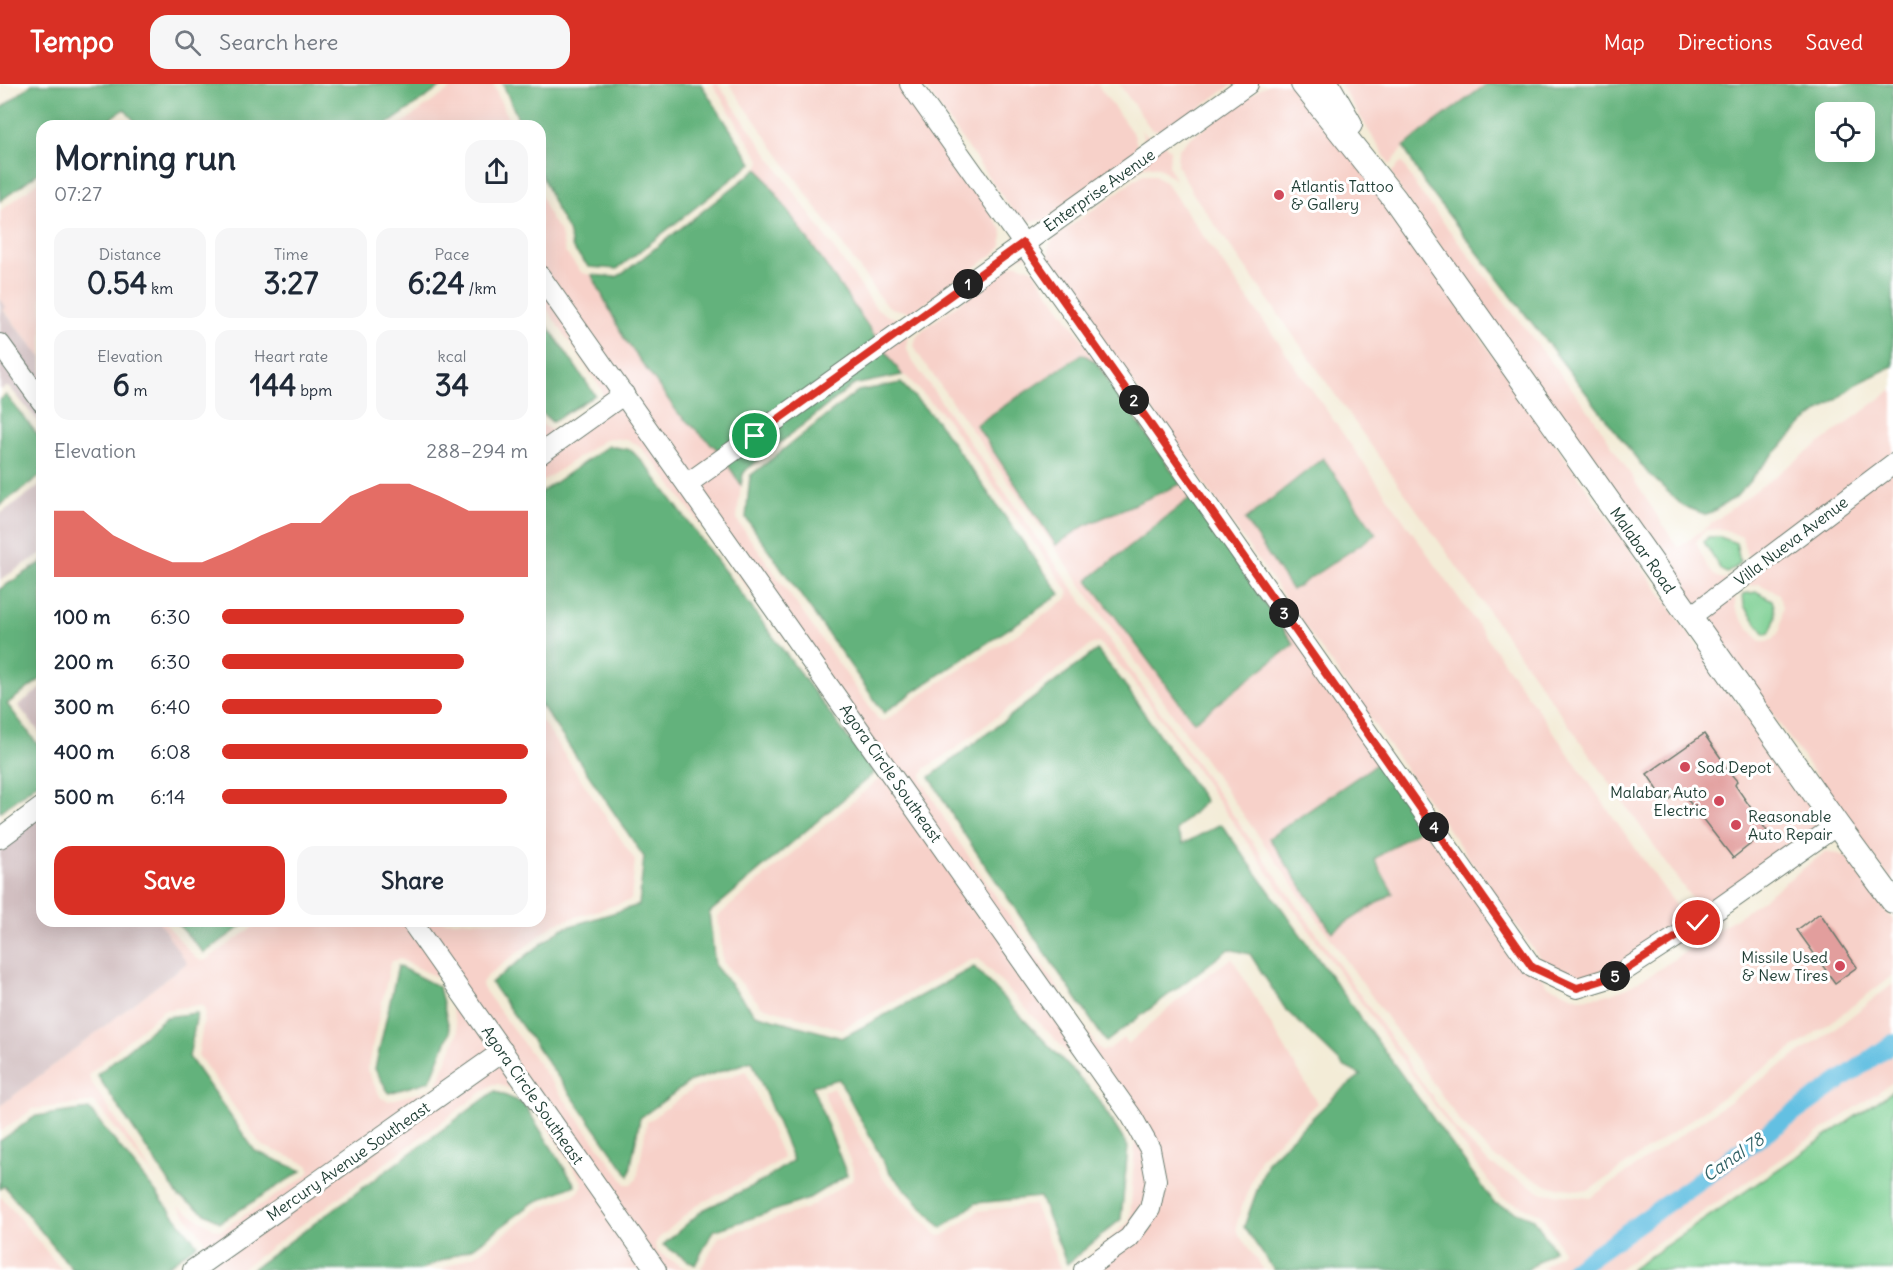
<!DOCTYPE html>
<meta charset="utf-8">
<style>
:root{--surface:#fff;--page:#f6f6f7;--text:#1f2937;--muted:#747a83;--accent:#d93025}
body{margin:0;font-family:Delius,sans-serif;background:var(--page);color:var(--text);height:100vh;display:flex;flex-direction:column;font-size:22px;white-space:nowrap}
*{box-sizing:border-box;margin:0}
p{font-size:20px;color:var(--muted)}
.icon{flex:none;width:33px;height:33px;fill:none;stroke:currentColor;stroke-width:2;stroke-linecap:round;stroke-linejoin:round}
.map{position:relative;flex:1;overflow:hidden}
.side{position:absolute;left:36px;top:36px;width:510px;height:807px;display:flex;flex-direction:column;background:var(--surface);border-radius:18px;box-shadow:0 6px 24px #0002}
.side>*{flex:none}
.buttons{position:absolute;left:1815px;top:18px;display:grid;gap:12px}
.buttons a{display:grid;place-items:center;width:60px;height:60px;border-radius:12px;background:var(--surface);box-shadow:0 6px 24px #0002;font-size:30px}
.pin{position:absolute;display:grid;place-items:center;width:51px;height:51px;color:#fff;margin:-26px;border:3px solid #fff;border-radius:50%;box-shadow:0 2px 6px #0007}
.km{position:absolute;width:30px;height:30px;margin:-15px;border-radius:50%;background:#222;color:#fff;font-size:16px;line-height:30px;text-align:center}
.round{display:grid;place-items:center;flex:none;width:63px;height:63px;border-radius:18px;background:var(--page)}
.head{display:flex;align-items:center;justify-content:space-between;height:102px;padding:0 18px}
h1{font-size:33px;font-weight:700;line-height:45px}
.metrics{display:grid;grid-template-columns:repeat(3,1fr);gap:9px;height:102px;padding:6px 18px}
.metrics div{display:grid;align-content:center;border-radius:15px;background:var(--page);text-align:center}
.metrics b{font-size:30px;font-weight:700}
.metrics small{font-size:16px;font-weight:400}
.metrics p{font-size:16px}
.chart{height:168px;padding:12px 18px}
.chart p{display:flex;justify-content:space-between}
.chart svg{width:100%;height:108px;margin-top:6px;fill:var(--accent);opacity:.7}
.cta{display:flex;gap:12px;margin-top:auto;padding:12px 18px}
.cta a{flex:1;height:69px;border-radius:18px;background:var(--accent);color:#fff;font-size:24px;font-weight:700;line-height:69px;text-align:center}
.cta a+a{background:var(--page);color:var(--text)}
ul{padding:0 18px;list-style:none;font-size:20px}
li{display:grid;grid-template-columns:96px 72px 1fr;align-items:center;height:45px}
li i{height:15px;border-radius:8px;background:var(--accent)}
header{display:flex;align-items:center;gap:36px;box-sizing:border-box;height:84px;padding:0 30px;background:var(--accent);color:#fff}
header strong{font-size:28px}
nav{display:flex;gap:33px;margin-inline-start:auto;font-size:21px}
.search{width:420px;height:54px;background:var(--page);display:flex;align-items:center;gap:15px;box-sizing:border-box;padding:0 21px;border-radius:18px;color:var(--muted);font-size:22px}
.map>svg:first-child{display:block}
</style>
<header>
<strong>Tempo</strong>
<div class="search"><svg class="icon" aria-label="search" viewBox="0 0 24 24"><circle cx="10" cy="10" r="6"/><path d="M15 15l6 6"/></svg>Search here</div>
<nav><a>Map</a><a>Directions</a><a>Saved</a></nav>
</header>
<div class="map">
<svg width="1893" height="1186" viewBox="0 0 1893 1186">
<rect width="100%" height="100%" fill="#fff"/>
<filter id="ink" filterUnits="userSpaceOnUse"><feTurbulence type="fractalNoise" baseFrequency=".0167" numOctaves="2"/><feDisplacementMap in="SourceGraphic" scale="12" xChannelSelector="R" yChannelSelector="G"/><feConvolveMatrix kernelMatrix="1 2 1 2 8 2 1 2 1" color-interpolation-filters="sRGB"/></filter>
<filter id="wash" filterUnits="userSpaceOnUse"><feTurbulence type="fractalNoise" baseFrequency=".008" numOctaves="4" result="noise"/><feDisplacementMap in="SourceGraphic" scale="24" xChannelSelector="R" yChannelSelector="G"/><feGaussianBlur stdDeviation="1.35" result="paint"/><feColorMatrix in="noise" values="0 0 0 0 0 0 0 0 0 0 0 0 0 0 0 0 0 1.4 0 .05"/><feComposite in="paint" operator="in"/></filter>
<g filter="url(#wash)">
<rect width="100%" height="100%" fill="#f3ecd7"/>
<g fill="#f7d1c9" fill-rule="evenodd">
<polygon points="458,0 493,0 511,42 398,42"/>
<polygon points="712,0 718,0 876,224 888,232 902,236 1002,174 1020,143 1035,145 1143,72 1145,58 1141,46 1108,0 1144,50 1160,55 1170,66 1169,82 1175,96 1159,83 1144,82 1042,158 1040,169 1020,173 908,252 906,262 911,275 1455,1045 1490,1080 1543,1109 1590,1114 1840,941 1893,900 1893,998 1617,1186 1544,1186 1542,1184 1560,1170 1562,1166 1541,1130 1500,1113 1275,799 1168,645 1129,592 1100,559 1092,560 948,670 924,685 925,687 922,691 922,696 951,746 1098,963 1102,966 1108,966 1123,954 1128,960 1203,894 1232,874 1317,1019 1260,1074 1244,1117 1236,1142 1237,1148 1264,1186 1073,1186 1128,1139 1130,1135 1135,1059 1101,1004 979,875 970,876 842,945 761,922 723,878 718,832 879,695 882,691 882,686 656,380 637,360 627,356 610,354 604,356 540,399 540,339 550,346 556,344 599,317 603,311 602,306 549,228 540,220 540,109 549,131 561,150 565,168 582,189 592,191 624,254 678,329 719,367 741,401 737,434 739,439 878,635 883,637 888,635 928,606 1023,546 1065,516 1068,512 1068,507 944,332 907,293 902,291 758,84 761,78 759,74"/>
<polygon points="729,0 903,0 1002,146 1002,162 995,169 912,229 891,224 883,218"/>
<polygon points="923,0 1097,0 1134,51 1137,60 1135,69 1045,136 1037,137 1024,136 1014,129"/>
<polygon points="1119,0 1233,0 1171,44 1161,47 1151,45"/>
<polygon points="1270,0 1294,0 1325,32 1819,735 1816,748 1715,823 1700,822 1689,811 1194,111 1181,88 1177,81 1178,66 1190,54 1261,4"/>
<polygon points="1340,0 1487,0 1423,47 1404,63 1390,81"/>
<path d="M1402,78l15,26 175,227 86,133 215,-159v495l-491,-691 -11,-20zM1723,445l19,8 6,23 -1,5 -23,15 -10,-5 -7,-9 -11,-24 6,-9 4,-3zM1759,500l20,10 4,13 -3,23 -6,9 -9,3 -5,-1 -17,-20 -8,-14v-14l8,-7z"/>
<polygon points="1143,90 1155,91 1166,99 1681,829 1681,844 1672,855 1587,895 1564,891 1548,883 1540,875 1055,189 1050,180 1049,168 1049,162 1055,153"/>
<polygon points="42,95 42,274 3,225 6,223 0,214 0,127"/>
<polygon points="1017,180 1032,185 1547,901 1579,914 1602,912 1625,905 1652,890 1755,821 1825,768 1835,769 1847,773 1893,836 1893,891 1835,935 1588,1107 1548,1102 1494,1073 1462,1040 918,270 914,261 916,254 924,245 1010,182"/>
<path d="M542,637l93,139 -4,40 -75,23 -70,54 -4,6 1,5 143,196h5l6,-5 10,-57 47,-34 52,-17 37,87 -26,17 -60,30 -39,34 -3,5 1,7 32,19h-249l38,-16 60,-44 41,-17 5,-8 -1,-4 -54,-84 -29,-13h-6l-253,186h-65l29,-21 2,-5 -2,-5 -26,-33 37,23 6,1 84,-53 5,-6 -1,-5 -4,-3 -44,-18 -63,-90 7,-42 -1,-6 -5,-2 -36,5 -74,64 1,6 68,102 -64,-80 -61,7 -33,23v-26l186,-142 -28,-43h5l34,38 5,2 4,-1 56,-39h278v-199zM400,875l45,22 13,51 -21,53 -5,4 -44,12 -7,-3 -14,-28 23,-104 2,-5z"/>
<polygon points="834,1004 882,1093 937,1151 941,1152 946,1150 978,1127 1034,1121 1061,1186 700,1186 719,1153 808,1124 852,1096 854,1087 823,1007"/>
<polygon points="2,1113 62,1186 0,1186 0,1114"/>
</g>
<g fill="#d2bfc1">
<polygon points="0,214 6,223 3,226 42,274 42,342 11,305 7,303 0,306"/>
<polygon points="42,400 42,469 0,496 0,430"/>
<polygon points="42,604 42,652 18,621"/>
<polygon points="42,705 42,837 158,837 187,879 0,1022 0,737"/>
</g>
<g fill="#7bcf92" stroke="#4d8663" stroke-width="1.5">
<polygon points="1708,453 1720,453 1736,459 1740,478 1735,484 1727,489 1721,486 1704,458"/>
<path d="M1757,508l15,8c4,11 4,23 -3,33l-4,1 -21,-28 -1,-12z"/>
<polygon points="1893,1007 1893,1186 1630,1186"/>
</g>
<g fill="#64b27c" stroke="#427858" stroke-width="1.5" fill-rule="evenodd">
<polygon points="32,0 445,0 385,42 139,42 124,25 101,42 42,42 42,86 0,117 0,25"/>
<polygon points="503,0 701,0 752,79 617,185 589,183 573,165 568,147 557,127 540,87 540,42 521,42"/>
<path d="M1487,0h406v282l-36,18 -53,39 -38,39 -30,35 -29,18 -24,-9 -36,-34 -223,-289 -20,-36 19,-16zM1826,28h38v40h-38z"/>
<polygon points="758,84 902,291 853,301 746,386 743,390 741,401 719,367 678,329 624,254 592,191 616,193 622,190"/>
<polygon points="540,231 595,311 552,338 540,327"/>
<polygon points="1082,270 1095,277 1181,400 1084,442 1056,461 976,341"/>
<path d="M901,299l36,38 123,173c-58,41 -119,77 -176,119l-138,-195 4,-42 108,-85z"/>
<polygon points="6,311 42,356 42,391 0,421 0,316"/>
<polygon points="608,362 631,366 649,385 874,689 709,829 715,882 755,930 842,954 974,883 1095,1010 1128,1063 1121,1135 1067,1180 1040,1113 976,1119 942,1144 889,1088 839,995 812,1002 847,1091 806,1116 713,1147 695,1181 663,1161 703,1126 761,1098 793,1076 752,977 691,997 640,1034 629,1092 491,899 561,845 639,821 644,773 542,622 540,623 540,409"/>
<polygon points="1323,374 1376,450 1292,506 1245,436"/>
<polygon points="1190,414 1294,560 1194,638 1088,496"/>
<polygon points="42,478 42,594 7,620 42,666 42,695 0,728 0,505"/>
<polygon points="1097,566 1122,597 1205,717 1176,746 1183,760 1221,740 1494,1119 1534,1135 1554,1166 1527,1186 1274,1186 1244,1143 1267,1078 1339,1008 1361,991 1345,983 1286,926 1250,870 1229,865 1106,958 958,741 930,693"/>
<polygon points="1378,679 1423,743 1374,775 1393,809 1332,848 1269,754"/>
<polygon points="175,837 249,837 204,869"/>
<polygon points="398,882 439,903 450,948 430,997 389,1009 375,985"/>
<polygon points="197,929 189,973 255,1067 302,1087 220,1138 179,1113 97,991 166,933"/>
<polygon points="495,1007 524,1020 575,1101 533,1119 474,1163 420,1186 251,1186"/>
<polygon points="89,1025 197,1160 162,1186 73,1186 4,1102 0,1105 0,1057 36,1032"/>
</g>
<g fill="none" stroke-linecap="round" stroke-linejoin="round">
<polyline stroke="#64c0e2" stroke-width="18" points="1573,1186 1893,959"/>
</g>
<g id="blocks">
<g fill="#e29e9d">
<polygon points="1704,650 1723,677 1721,678 1737,697 1735,701 1767,747 1733,774 1681,707 1666,718 1647,690"/>
<polygon points="1820,829 1857,883 1835,899 1797,846"/>
</g>
</g>
</g>
<g filter="url(#ink)">
<use href="#blocks" fill-opacity="0" stroke="#697a6d" stroke-width="1.5"/>
<g fill="none" stroke-linecap="round" stroke-linejoin="round">
<defs>
<g id="minor">
<polyline points="910,0 1099,266 1532,883 1577,904 1616,892 1698,839 1837,741"/>
<polyline points="540,192 1132,1033 1150,1065 1156,1096 1150,1125 1129,1154 1084,1186"/>
<polyline points="0,260 42,318"/>
<polyline points="540,370 624,310"/>
<polyline points="687,400 1248,0"/>
<polyline points="1690,533 1893,380"/>
<polyline points="0,754 42,723"/>
<polyline points="411,837 656,1186"/>
<polyline points="193,1186 503,967"/>
</g>
<g id="major">
<polyline points="1303,0 1394,114 1837,741 1893,817"/>
<polyline points="1327,0 1350,40"/>
</g>
</defs>
<use href="#minor" stroke="#697a6d" stroke-width="22"/>
<use href="#major" stroke="#697a6d" stroke-width="26"/>
<use href="#minor" stroke="#fff" stroke-width="20"/>
<use href="#major" stroke="#fff" stroke-width="24"/>
</g>
</g>
<g fill="none" stroke-linecap="round" stroke-linejoin="round" filter="url(#ink)">
<defs>
<polyline id="route" points="755,352 1023,159 1532,883 1577,904 1616,892 1698,839"/>
</defs>
<use href="#route" stroke="#fff" stroke-width="12"/>
<use href="#route" stroke="#d93025" stroke-width="8"/>
</g>
<g fill="#d1495b" stroke="#fff" stroke-width="2">
<circle cx="1279" cy="111" r="6"/>
<circle cx="1685" cy="683" r="6"/>
<circle cx="1719" cy="717" r="6"/>
<circle cx="1736" cy="741" r="6"/>
<circle cx="1840" cy="882" r="6"/>
</g>
<g text-anchor="middle" dominant-baseline="central" stroke-width="6" stroke-linejoin="round" paint-order="stroke">
<g font-size="16" fill="#1f3d34" stroke="#fff" text-anchor="start">
<text x="1291" y="102">Atlantis Tattoo<tspan x="1291" dy="18">&amp; Gallery</tspan></text>
<text x="1697" y="683">Sod Depot</text>
<text x="1707" y="708" text-anchor="end">Malabar Auto<tspan x="1707" dy="18">Electric</tspan></text>
<text x="1748" y="732">Reasonable<tspan x="1748" dy="18">Auto Repair</tspan></text>
<text x="1828" y="873" text-anchor="end">Missile Used<tspan x="1828" dy="18">&amp; New Tires</tspan></text>
</g>
<g font-size="16" fill="#1f3d34" stroke="#fff">
<text transform="translate(1099 106) rotate(-35)">Enterprise Avenue</text>
<text transform="translate(1791 457) rotate(-37)">Villa Nueva Avenue</text>
<text transform="translate(1643 466) rotate(55)">Malabar Road</text>
<text transform="translate(891 689) rotate(55)">Agora Circle Southeast</text>
<text transform="translate(533 1011) rotate(55)">Agora Circle Southeast</text>
<text transform="translate(348 1077) rotate(-35)">Mercury Avenue Southeast</text>
</g>
<g font-size="18" font-style="italic" fill="#346468" stroke="#fff">
<text transform="translate(1733 1073) rotate(-35)">Canal 78</text>
</g>
</g>
</svg>
<div class="buttons">
<a><svg class="icon" aria-label="locate" viewBox="0 0 24 24"><circle cx="12" cy="12" r="6"/><path d="M12 2v4M12 18v4M2 12h4M18 12h4"/></svg></a>
</div>
<div class="pin" style="left:755px;top:352px;background:#1e9e55"><svg class="icon" aria-label="arrive" viewBox="0 0 24 24"><path d="M6 21V4h12l-3 4 3 4H6"/></svg></div>
<div class="pin" style="left:1698px;top:839px;background:#d93025"><svg class="icon" aria-label="check" viewBox="0 0 24 24"><path d="M5 12l5 5 9-10"/></svg></div>
<b class="km" style="left:968px;top:200px">1</b>
<b class="km" style="left:1134px;top:316px">2</b>
<b class="km" style="left:1284px;top:529px">3</b>
<b class="km" style="left:1434px;top:743px">4</b>
<b class="km" style="left:1615px;top:892px">5</b>
<section class="side">
<div class="head"><div><h1>Morning run</h1><p>07:27</p></div><a class="round"><svg class="icon" aria-label="share" viewBox="0 0 24 24"><path d="M12 15V3M7 8l5-5 5 5M5 13v7h14v-7"/></svg></a></div>
<div class="metrics">
<div><p>Distance</p><b>0.54<small> km</small></b></div>
<div><p>Time</p><b>3:27</b></div>
<div><p>Pace</p><b>6:24<small> /km</small></b></div>
</div>
<div class="metrics">
<div><p>Elevation</p><b>6<small> m</small></b></div>
<div><p>Heart rate</p><b>144<small> bpm</small></b></div>
<div><p>kcal</p><b>34</b></div>
</div>
<div class="chart"><p><span>Elevation</span>288–294 m</p>
<svg viewBox="0 0 160 44" preserveAspectRatio="none"><path d="M0 44V17L10 17L20 27L30 33L40 38L50 38L60 33L70 27L80 22L90 22L100 11L110 6L120 6L130 11L140 17L150 17L160 17V44z"/></svg>
</div>
<ul>
<li><b>100 m</b>6:30<i style="width:79%"></i></li>
<li><b>200 m</b>6:30<i style="width:79%"></i></li>
<li><b>300 m</b>6:40<i style="width:72%"></i></li>
<li><b>400 m</b>6:08<i style="width:100%"></i></li>
<li><b>500 m</b>6:14<i style="width:93%"></i></li>
</ul>
<div class="cta"><a>Save</a><a>Share</a></div>
</section>
</div>
